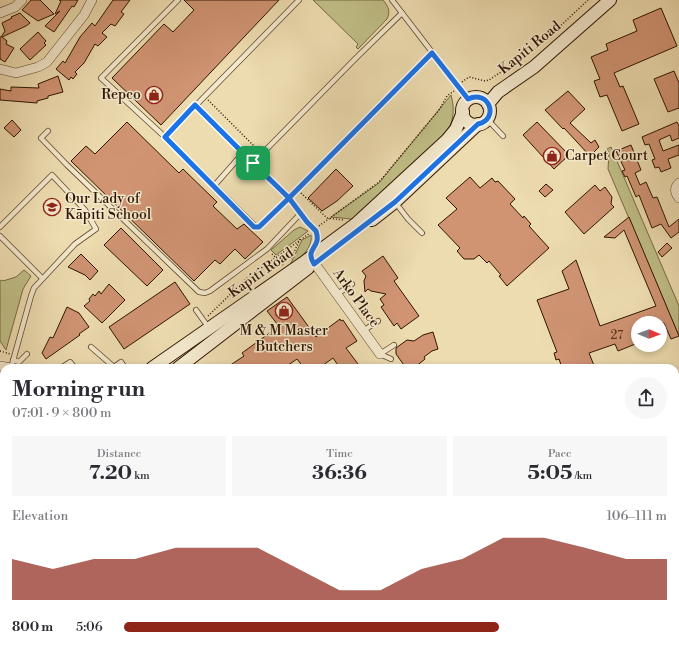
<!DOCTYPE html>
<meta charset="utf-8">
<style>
:root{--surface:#fff;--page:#f7f7f7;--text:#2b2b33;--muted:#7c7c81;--accent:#8f2418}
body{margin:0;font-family:"Libre Bodoni",serif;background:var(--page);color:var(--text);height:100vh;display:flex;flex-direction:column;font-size:15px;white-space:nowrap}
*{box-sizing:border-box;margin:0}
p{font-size:13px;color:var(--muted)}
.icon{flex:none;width:22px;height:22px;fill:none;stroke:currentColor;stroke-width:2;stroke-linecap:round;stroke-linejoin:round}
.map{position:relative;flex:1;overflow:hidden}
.panel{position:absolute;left:0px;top:364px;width:679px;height:286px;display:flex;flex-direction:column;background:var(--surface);border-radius:12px 12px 0 0;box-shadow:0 2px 6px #0003}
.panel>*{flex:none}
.needle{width:26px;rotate:91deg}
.fabs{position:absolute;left:631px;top:316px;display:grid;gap:8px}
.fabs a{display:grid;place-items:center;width:36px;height:36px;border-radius:50%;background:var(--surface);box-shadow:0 2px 6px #0003;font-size:20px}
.pin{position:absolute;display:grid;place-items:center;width:34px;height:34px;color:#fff;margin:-17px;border-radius:8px;box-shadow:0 2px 6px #0006}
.round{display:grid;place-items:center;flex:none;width:42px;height:42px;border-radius:21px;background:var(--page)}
.overview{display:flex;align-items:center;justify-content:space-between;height:68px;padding:0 12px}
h1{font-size:22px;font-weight:800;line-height:30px}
.figures{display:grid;grid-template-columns:repeat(3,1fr);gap:6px;height:68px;padding:4px 12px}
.figures div{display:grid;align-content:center;border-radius:0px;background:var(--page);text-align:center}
.figures b{font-size:20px;font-weight:800}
.figures small{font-size:11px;font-weight:400}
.figures p{font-size:11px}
.chart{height:112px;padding:8px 12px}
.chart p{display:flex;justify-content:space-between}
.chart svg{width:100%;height:72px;margin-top:4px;fill:var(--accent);opacity:.7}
ul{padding:0 12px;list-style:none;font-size:13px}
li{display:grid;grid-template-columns:64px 48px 1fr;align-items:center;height:30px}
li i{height:10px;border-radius:5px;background:var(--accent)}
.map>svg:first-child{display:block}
</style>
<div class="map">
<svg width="679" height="650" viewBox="0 0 679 650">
<rect width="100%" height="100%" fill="#eddcb0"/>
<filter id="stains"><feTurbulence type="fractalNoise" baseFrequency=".005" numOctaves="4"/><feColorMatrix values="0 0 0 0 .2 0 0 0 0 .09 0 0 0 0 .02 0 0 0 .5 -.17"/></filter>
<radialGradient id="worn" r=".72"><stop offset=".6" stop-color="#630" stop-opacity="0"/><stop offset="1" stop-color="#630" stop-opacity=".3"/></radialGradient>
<g fill="#c0be86" stroke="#786943">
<path d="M313,0h70c5,6 8,11 4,19l-29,30 -2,-2 2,-3z"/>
<path d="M451,95c4,14 3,27 -6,39l-93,85 -21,-2 48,-34z"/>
<polygon points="611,147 679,306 679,336 608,169 609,153 607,149"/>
<polygon points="300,227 308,231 307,232 276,255 271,250 294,230"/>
<path d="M311,235c2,14 -12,24 -22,32l13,-27z"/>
<polygon points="24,270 31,276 23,289 6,350 0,341 0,281 2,280 3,281 16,277"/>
<polygon points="679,435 679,559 675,562 675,436"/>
<polygon points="533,646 659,646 657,650 537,650"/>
</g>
<g fill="#d09473" stroke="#2f1400">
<polygon points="31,0 40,0 54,14 38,21 22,10"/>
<polygon points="59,0 78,0 74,7 72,6 54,32 45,26 60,11 55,14 61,1"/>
<polygon points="113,0 130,0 121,12 124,14 115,26 111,24 102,33 107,37 98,46 95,44 84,63 75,72 77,74 73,79 71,77 69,80 56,69 63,61 65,63 80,37 92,23 95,26"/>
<polygon points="184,0 279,0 161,125 112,78 164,24 173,32 194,10"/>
<polygon points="661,8 677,46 614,73 620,87 623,86 639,124 622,131 607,95 600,97 594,81 600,79 591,57 608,50 606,44 637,31 633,20"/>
<polygon points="20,13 30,23 26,26 2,37 7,41 6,44 14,48 5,62 0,59 0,37 1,37 5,31 2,23 12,18 11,17"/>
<polygon points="38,32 46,41 44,43 46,45 30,60 20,49"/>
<polygon points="674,71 679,83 679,108 668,112 654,79"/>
<polygon points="58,76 63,92 48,96 48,98 37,101 37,103 0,100 0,89 11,91 11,87 39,88 38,84"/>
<polygon points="568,91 585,109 570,123 591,143 595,140 599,147 590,156 564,128 563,129 545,110"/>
<polygon points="12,120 21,130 14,137 4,128"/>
<polygon points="127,122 179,173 183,169 217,202 213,206 237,229 244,224 263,242 245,259 235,249 220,264 215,260 194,281 71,161 86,146 95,154"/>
<polygon points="537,122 569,155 554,169 523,135"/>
<polygon points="677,122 679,126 679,138 672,141 670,135 659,140 663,151 679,145 679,155 668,159 671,168 661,172 659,167 655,168 652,160 655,159 649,144 645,145 642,137"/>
<polygon points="631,145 641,170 635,173 640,185 646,182 653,198 657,197 669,227 679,219 679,232 671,238 661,224 652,228 639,195 636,197 627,176 625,177 622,171 625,170 616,151"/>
<polygon points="336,169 353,186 337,201 322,211 308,198"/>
<polygon points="470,177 480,188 492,178 495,182 498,181 515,199 510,204 523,218 524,216 531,224 529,226 549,248 507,286 499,276 501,275 489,261 487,263 479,255 474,259 464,259 457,251 460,248 438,225 457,209 446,198"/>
<polygon points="546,184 553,190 545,197 539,191"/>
<polygon points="595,185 600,191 605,187 612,197 611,204 614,207 584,234 565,212"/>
<polygon points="629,217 679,336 671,339 664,323 638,323 638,343 618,351 615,344 589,353 595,368 562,368 559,359 556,360 554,353 557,352 537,300 569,289 562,271 576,260 600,326 656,306 624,230 615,238 604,237"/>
<polygon points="121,228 163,270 147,286 104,245"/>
<polygon points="667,243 672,248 662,257 658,252"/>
<polygon points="81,254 98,271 90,280 85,275 68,267"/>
<polygon points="383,256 398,278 394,281 419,316 401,329 397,323 394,326 381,307 384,305 380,299 386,294 371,291 368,289 365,292 364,281 366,276 362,271"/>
<polygon points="175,282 190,304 124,349 109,327"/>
<polygon points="109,284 125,300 102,323 84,306 90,301 89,299 93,294 95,296 99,291 101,294"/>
<polygon points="287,297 316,337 340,319 341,321 343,320 357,341 346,348 361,368 340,368 333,358 319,368 304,368 297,359 284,368 226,368 244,356 242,353 275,329 274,328 278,325 267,311"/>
<polygon points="67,307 79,313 89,327 79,334 80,335 46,359 42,353 50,337 53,338"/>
<polygon points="433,332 438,349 432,351 424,357 425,359 414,368 406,368 396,354 396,348 407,340 414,341 423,335"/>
</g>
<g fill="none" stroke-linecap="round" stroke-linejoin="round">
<defs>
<g id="service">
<polyline points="178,0 101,78 165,137 256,227 259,227 432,53"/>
<polyline points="392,0 468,99"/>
<polyline points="195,105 289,199 307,222 315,229 318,238 315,245 311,252"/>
<polyline points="487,119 503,136"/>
<polyline points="48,131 41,138 67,165 199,292 205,293 210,291 267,249 301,213"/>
<polyline points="165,137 299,0"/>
<polyline points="253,163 355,59 402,13"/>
<polyline points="214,186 243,153"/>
<polyline points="395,202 408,219 422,233"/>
<polyline points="0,227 52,175 85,210 96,229 75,244 34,288 31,296 11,368"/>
<polyline points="0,236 42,278"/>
<polyline points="336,295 352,284"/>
<polyline points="196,310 209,328"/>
<polyline points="363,331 378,321"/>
<polyline points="91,347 114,367 121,362 125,368"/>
<polyline points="380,354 394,345"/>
<polyline points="380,354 391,359"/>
<polyline points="13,360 19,362 27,354"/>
<polyline points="61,368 70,362 75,368"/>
<polyline points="0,513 4,517"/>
<polyline points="0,556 4,561"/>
<polyline points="4,565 4,569"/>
<polyline points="0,599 4,602"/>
<polyline points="47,646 50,650"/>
<polyline points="69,650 73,647"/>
</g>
<g id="minor">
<polyline points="0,13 15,7 22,0"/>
<polyline points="0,69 16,73 38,67 47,62 84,15 92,0"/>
<path d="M679,183c-5,5 -4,10 0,15"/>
<polyline points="310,257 380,354"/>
<polyline points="0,366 11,368"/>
<polyline points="675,639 679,636"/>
<polyline points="219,650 224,646"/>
<polyline points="668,650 669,646"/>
</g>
<polyline id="tertiary" points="367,646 370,650"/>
<g id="secondary">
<circle cx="476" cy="111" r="14"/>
<polyline points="488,104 498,92 534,67 610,0"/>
<polyline points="372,220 395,202 478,124"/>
<polyline points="152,368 303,263 357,223 447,140 456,129 463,112"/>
<polyline points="178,368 308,268"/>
<polyline points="0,478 4,476"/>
<polyline points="0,491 4,489"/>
</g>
</defs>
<use href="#service" stroke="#5e462c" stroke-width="6"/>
<use href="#minor" stroke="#5e462c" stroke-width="10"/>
<use href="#tertiary" stroke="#5e462c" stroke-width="12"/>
<use href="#secondary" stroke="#2f1400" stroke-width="14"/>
<g stroke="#2f1400" stroke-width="1.5" stroke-dasharray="1 2" stroke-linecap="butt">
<polyline points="462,82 469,77 485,81 489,80 538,47 588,0"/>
<polyline points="208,100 258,150"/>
<polyline points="250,152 256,147"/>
<polyline points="301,193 327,218 343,220"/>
<polyline points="319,226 379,182 439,110 447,96 454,91"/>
<polyline points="272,254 283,265"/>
<polyline points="291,259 300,239"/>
<polyline points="208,316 246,279 310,233"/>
<polyline points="0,351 10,354"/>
<polyline points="675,447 679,446"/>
<polyline points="632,646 642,650"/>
<polyline points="570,650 570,646"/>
<polyline points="583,650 591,646"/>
</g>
<use href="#service" stroke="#f3e8cc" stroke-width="4.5"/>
<use href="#minor" stroke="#f3e8cc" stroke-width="9"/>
<use href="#tertiary" stroke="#f3e8cc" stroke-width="11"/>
<use href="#secondary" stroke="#f3e8cc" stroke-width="12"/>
</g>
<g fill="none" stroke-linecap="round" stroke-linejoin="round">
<defs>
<path id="route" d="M253,163l-58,-58 -30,32 89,90h5l30,-29 18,24 9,9c6,18 -12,16 -2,33l81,-62 83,-78c22,-5 11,-35 -10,-25l-36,-46 -143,145 -36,-35"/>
</defs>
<use href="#route" stroke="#fff" stroke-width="8"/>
<use href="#route" stroke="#1a73e8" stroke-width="5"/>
</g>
<defs>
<symbol id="shop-ring" viewBox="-11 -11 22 22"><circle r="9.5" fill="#f3e8cc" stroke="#8f2418" stroke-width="1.5"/><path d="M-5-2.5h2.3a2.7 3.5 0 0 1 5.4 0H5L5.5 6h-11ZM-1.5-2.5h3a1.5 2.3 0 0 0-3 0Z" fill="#8f2418"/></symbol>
<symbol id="school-ring" viewBox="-11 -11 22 22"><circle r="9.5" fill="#f3e8cc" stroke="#8f2418" stroke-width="1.5"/><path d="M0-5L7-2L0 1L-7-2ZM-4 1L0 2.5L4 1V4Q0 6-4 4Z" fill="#8f2418"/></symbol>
</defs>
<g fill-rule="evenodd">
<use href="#shop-ring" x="144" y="85" width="20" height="20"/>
<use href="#shop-ring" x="542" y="146" width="20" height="20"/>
<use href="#school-ring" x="42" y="197" width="20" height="20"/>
<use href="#shop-ring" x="274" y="301" width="20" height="20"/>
</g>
<g text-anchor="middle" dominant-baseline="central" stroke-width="3" stroke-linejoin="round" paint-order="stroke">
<g font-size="12" fill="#57341d">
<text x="617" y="335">27</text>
</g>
<g font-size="14" fill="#2f1400" stroke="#f3e8cc">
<text transform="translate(530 48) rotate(-39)">Kapiti Road</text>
<text transform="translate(261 273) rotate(-35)">Kapiti Road</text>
<text transform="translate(356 298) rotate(54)">Arko Place</text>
</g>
<g font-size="14" fill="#2f1400" stroke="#f3e8cc" text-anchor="start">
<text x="141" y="95" text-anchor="end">Repco</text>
<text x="565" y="156">Carpet Court</text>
<text x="65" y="199">Our Lady of<tspan x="65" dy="16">Kāpiti School</tspan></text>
<text x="284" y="331" text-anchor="middle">M &amp; M Master<tspan x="284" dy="16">Butchers</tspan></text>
</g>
</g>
<rect width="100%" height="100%" filter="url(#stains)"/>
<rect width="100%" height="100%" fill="url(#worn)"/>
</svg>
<div class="fabs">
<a><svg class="needle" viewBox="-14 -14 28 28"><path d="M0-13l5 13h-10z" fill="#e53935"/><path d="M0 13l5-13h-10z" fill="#7c7c81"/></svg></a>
</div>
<div class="pin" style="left:253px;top:163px;background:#1e9e55"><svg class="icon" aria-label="arrive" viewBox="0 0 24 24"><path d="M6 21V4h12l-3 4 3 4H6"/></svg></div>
<section class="panel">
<div class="overview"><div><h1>Morning run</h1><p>07:01 · 9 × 800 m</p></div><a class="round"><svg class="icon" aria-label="share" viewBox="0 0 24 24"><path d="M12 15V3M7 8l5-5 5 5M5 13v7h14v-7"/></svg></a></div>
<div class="figures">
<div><p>Distance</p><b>7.20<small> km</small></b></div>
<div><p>Time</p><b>36:36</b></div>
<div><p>Pace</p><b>5:05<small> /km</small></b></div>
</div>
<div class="chart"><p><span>Elevation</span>106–111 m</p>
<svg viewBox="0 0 160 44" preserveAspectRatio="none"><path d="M0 44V19L10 25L20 19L30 19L40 12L50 12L60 12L70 25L80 38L90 38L100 25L110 19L120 6L130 6L140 12L150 19L160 19V44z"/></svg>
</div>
<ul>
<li><b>800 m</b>5:06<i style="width:69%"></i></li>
</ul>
</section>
</div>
